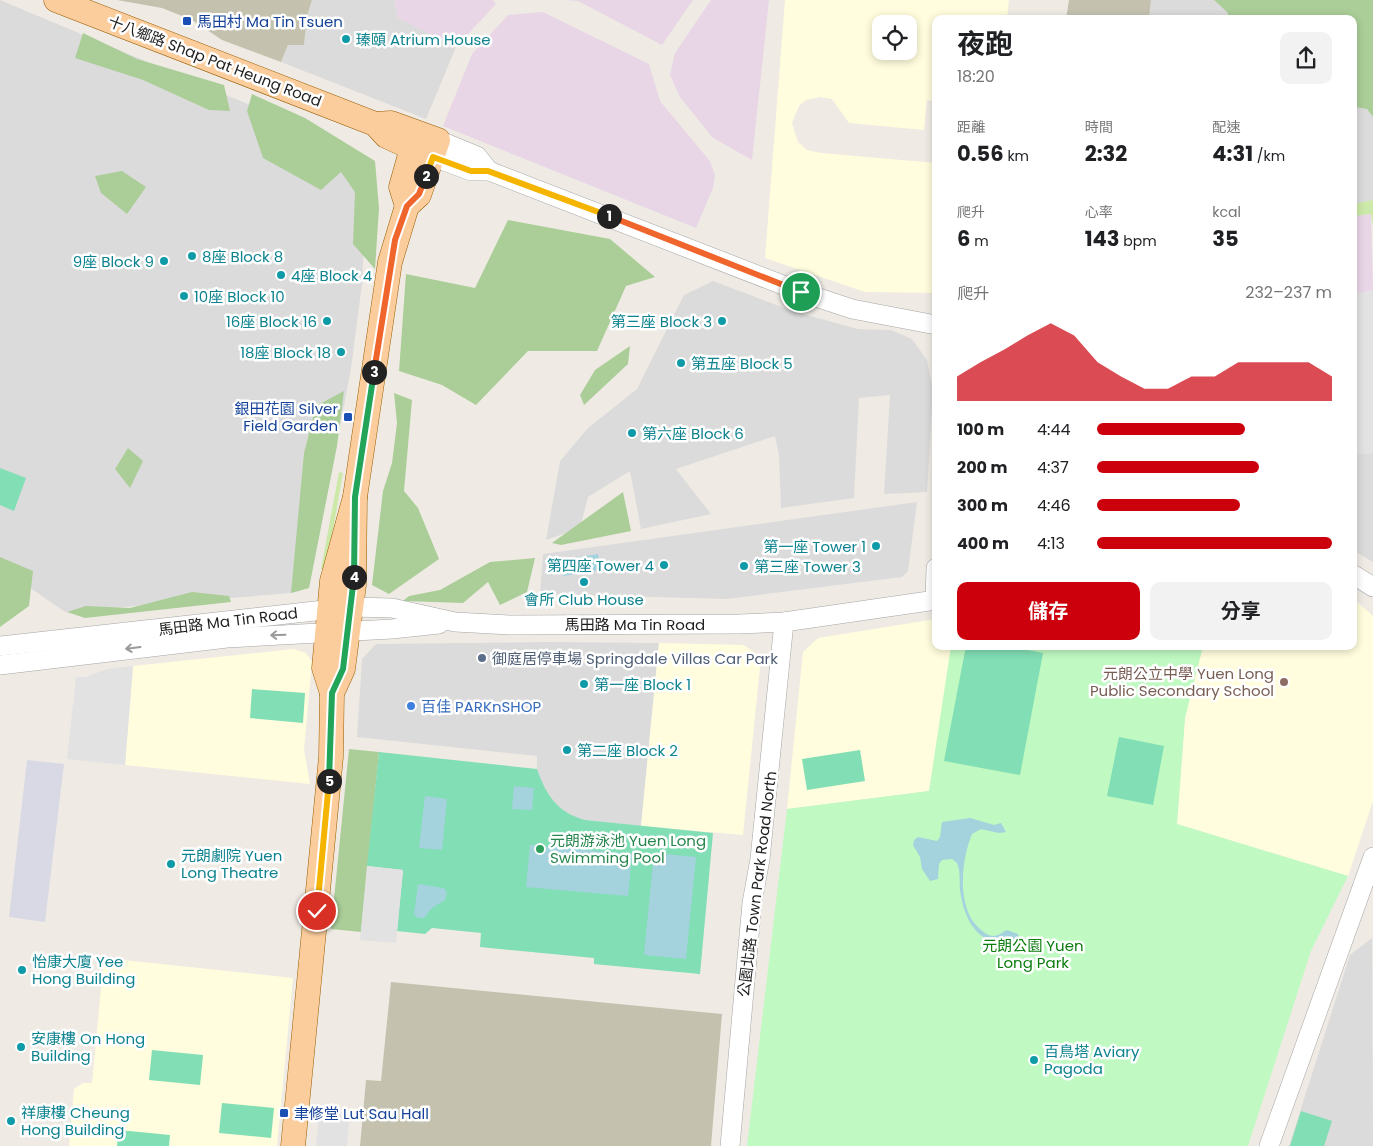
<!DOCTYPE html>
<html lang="zh-TW">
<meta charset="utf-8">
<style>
:root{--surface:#fff;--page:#f2f2f2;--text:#202124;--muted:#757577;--accent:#cc000c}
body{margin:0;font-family:Poppins,"Noto Sans TC",sans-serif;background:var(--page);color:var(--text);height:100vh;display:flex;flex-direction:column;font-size:19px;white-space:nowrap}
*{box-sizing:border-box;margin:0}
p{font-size:16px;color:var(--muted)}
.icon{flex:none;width:28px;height:28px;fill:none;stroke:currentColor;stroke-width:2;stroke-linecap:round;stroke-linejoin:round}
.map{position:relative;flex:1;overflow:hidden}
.details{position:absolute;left:932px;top:15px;width:425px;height:635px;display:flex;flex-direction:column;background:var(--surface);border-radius:10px;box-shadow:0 2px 8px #0003}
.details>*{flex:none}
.controls{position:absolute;left:872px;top:15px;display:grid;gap:10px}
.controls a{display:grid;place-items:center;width:45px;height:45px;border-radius:10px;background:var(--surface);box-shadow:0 2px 8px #0003;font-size:25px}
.pin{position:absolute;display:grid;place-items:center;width:42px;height:42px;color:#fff;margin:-21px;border:2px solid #fff;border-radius:50%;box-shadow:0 1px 5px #0007}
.km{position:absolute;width:25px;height:25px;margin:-12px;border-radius:50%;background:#222;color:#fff;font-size:14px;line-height:25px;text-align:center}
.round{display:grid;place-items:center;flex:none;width:52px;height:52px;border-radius:10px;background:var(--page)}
.summary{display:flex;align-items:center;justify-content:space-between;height:85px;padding:0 25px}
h1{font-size:28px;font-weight:700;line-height:38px}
.metrics{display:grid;grid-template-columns:repeat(3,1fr);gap:8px;height:85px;padding:5px 25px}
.metrics div{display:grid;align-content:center}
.metrics b{font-size:21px;font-weight:700}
.metrics small{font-size:14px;font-weight:400}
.metrics p{font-size:14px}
.chart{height:140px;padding:10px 25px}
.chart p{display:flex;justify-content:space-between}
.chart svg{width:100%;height:90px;margin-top:5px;fill:var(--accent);opacity:.7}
.action{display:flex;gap:10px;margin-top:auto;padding:10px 25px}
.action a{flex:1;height:58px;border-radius:10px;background:var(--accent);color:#fff;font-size:20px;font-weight:700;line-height:58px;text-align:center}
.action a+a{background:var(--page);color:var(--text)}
ul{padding:0 25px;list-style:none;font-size:16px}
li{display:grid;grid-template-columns:80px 60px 1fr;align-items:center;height:38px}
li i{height:12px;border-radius:6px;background:var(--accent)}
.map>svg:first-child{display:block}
</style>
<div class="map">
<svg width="1373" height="1146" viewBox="0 0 1373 1146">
<rect width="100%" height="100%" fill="#efebe4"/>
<g fill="#dcdbdb">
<polygon points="0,0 243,102 368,163 362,284 351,369 309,588 291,593 65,612 0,567"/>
<polygon points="312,0 394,0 398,18 456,47 426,119 281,62 288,45 304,45 307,16"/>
<polygon points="1151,0 1214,0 1228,13 1227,19 1149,19"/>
<polygon points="1354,107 1367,109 1373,117 1373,200 1354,204"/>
<polygon points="713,281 792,311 858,329 891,330 912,339 927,360 933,390 927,492 884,494 890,395 859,398 854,498 781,508 779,455 775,436 676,469 711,514 641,529 630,471 588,497 580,528 546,540 560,461 588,428 637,389 684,295"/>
<polygon points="1373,453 1373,562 1354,551 1354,455"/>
<polygon points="917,502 908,571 902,577 727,599 540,594 543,554"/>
<polygon points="548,642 659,643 641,826 585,820 572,817 561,809 549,798 542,784 537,769 537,756 357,737 362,659 376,644"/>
<polygon points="1372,938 1373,1146 1289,1146 1350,955"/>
</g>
<g fill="#e8d6e6">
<polygon points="394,0 493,0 496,4 456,47 398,18"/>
<polygon points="565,0 693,0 662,45 578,1"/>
<polygon points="711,0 769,0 752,160 713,138 680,97 670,75 675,53"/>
<polygon points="543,12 649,64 660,101 710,161 715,175 713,188 696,228 443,126 472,54 508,15"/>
<polygon points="1371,214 1373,290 1354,295 1354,216"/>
</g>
<g fill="#fffddd" fill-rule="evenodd">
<path d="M785,0h224l-2,19h-71v83l-9,-2 -3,30 -75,-7 -17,-24 -12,-2 -14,3 -7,6 -7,17 6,19 9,8 14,3 115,10v130l-71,-1 -100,-34zM881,24h28v27h-28z"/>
<polygon points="1354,599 1373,616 1373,801 1348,876 1177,824 1185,718 1203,646 1354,646"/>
<polygon points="936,619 936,646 952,646 929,791 787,809 803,652 818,638"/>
<polygon points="659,643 744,645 761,657 743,835 641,826"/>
<polygon points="294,649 306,653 312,662 304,750 310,784 125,765 133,666"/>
<polygon points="104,958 293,978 277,1146 69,1146 74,1089 83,1083 92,1083"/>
</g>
<g fill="#c4c2af">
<polygon points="117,0 312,0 307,16 304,45 288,45 281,62 222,40 192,20 162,8"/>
<polygon points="1069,0 1151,0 1149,19 1066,19"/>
<polygon points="391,982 722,1014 711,1146 360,1146 366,1080 381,1081"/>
</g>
<g fill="#cde9a9">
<polygon points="1373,200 1373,227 1371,214 1354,216 1354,204"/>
<polygon points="339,472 343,473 326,570 321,569"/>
</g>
<g fill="#abce98">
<polygon points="1214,0 1373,0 1373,117 1367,109 1354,107 1354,19 1227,19 1228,13"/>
<polygon points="83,33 137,59 224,85 230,111 209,110 143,80 75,58"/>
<polygon points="252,94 305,118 375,161 379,208 375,269 353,244 355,192 341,172 321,190 263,158 247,111"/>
<polygon points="122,171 146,187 127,214 101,193 95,176"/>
<polygon points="508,220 610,239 655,277 626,286 597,351 528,351 476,405 442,385 399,371 406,274 475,288"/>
<polygon points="630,346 628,364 584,405 580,395 595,370"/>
<polygon points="344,391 337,446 309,588 291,593 304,453 316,406"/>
<polygon points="394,393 412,400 404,491 418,508 439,559 389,594 372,585 383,491 392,463 397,423"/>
<polygon points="128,448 143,461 130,488 115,469"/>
<polygon points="623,492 631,531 561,545 552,543"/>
<polygon points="0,557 33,571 29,606 0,627"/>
<polygon points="535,558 527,592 500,605 488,582 463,603 403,601 409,596 440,590 490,562"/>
<polygon points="192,592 229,596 231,602 85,618 67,612 86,606 130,608"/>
<polygon points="349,749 379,752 361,932 331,929"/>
</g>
<polygon fill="#c0f9c2" points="951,646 1203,646 1185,718 1177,824 1348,876 1311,951 1248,1146 747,1146 787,809 929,791"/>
<g fill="#81deb5">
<polygon points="0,468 26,478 14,511 0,505"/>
<polygon points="966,646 1007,646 1043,653 1020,775 944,761"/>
<polygon points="252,689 305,693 303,723 250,718"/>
<polygon points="1119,737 1164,746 1153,805 1107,796"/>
<polygon points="860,750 865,781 807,790 802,759"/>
<path d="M379,752l158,17c9,26 21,44 48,51l128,13 -13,141 -106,-10v-6l-114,-11 1,-14 -49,-5 -7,6 -28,-3 6,-61 -36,-4z"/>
<polygon points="152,1050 203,1055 200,1085 149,1080"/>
<polygon points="222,1103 274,1108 271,1138 219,1133"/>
<polygon points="1301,1111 1332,1121 1324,1146 1290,1146"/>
<polygon points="119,1130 170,1135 169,1146 117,1146"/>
</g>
<g fill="#e2e2e2">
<polygon points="1373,290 1373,453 1354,455 1354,295"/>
<polygon points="133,666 125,765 67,759 76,677 86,677 107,669"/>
<polygon points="367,866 403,870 396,943 360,940"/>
<polygon points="320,1106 350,1109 347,1146 316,1146"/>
</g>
<polygon fill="#d8d9e5" points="27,760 64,764 45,922 9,917"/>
<g fill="#a4d3dd">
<polygon points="598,554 601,570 563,576 560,560"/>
<polygon points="514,786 534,788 532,810 512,809"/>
<polygon points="425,796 447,799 442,850 419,848"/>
<path d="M970,818l24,7 7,-2 5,9 -7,1 -18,-4 -9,5c-11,26 -16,75 8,95 4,3 8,7 13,7 5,0 10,-4 14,-6l11,4 2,9 -8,5c-34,-6 -47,-24 -52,-58 -1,-9 1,-18 -3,-27l-5,-4 -10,1 -3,4 -1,15 -8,2 -8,-12 -2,-12 -7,-12 1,-5 4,-3 19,4 3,-4 2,-15z"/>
<polygon points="530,845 632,854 628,896 526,887"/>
<polygon points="654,853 696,857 686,959 644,955"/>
<polygon points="418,884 444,888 447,893 445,900 432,908 424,918 418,918 414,914"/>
</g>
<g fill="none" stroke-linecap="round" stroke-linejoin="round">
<defs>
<g id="minor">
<polyline points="438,140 477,156 489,171"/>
<polyline points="421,152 471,171 489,171 801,292 852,309 936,325"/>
<polyline points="1354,575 1373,587"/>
<polyline points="935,600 936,568"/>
<polyline points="0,646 351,607 392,608 455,622 510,625 739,624 784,622 936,600"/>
<polyline points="0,665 227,638 392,629 439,624"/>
<polyline points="730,1146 752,903 760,859 784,622"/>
<polyline points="1269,1146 1373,857"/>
</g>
<g id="major">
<polyline points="56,0 375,124 386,136 412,148 401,187 407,206"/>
<polyline points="332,693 324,668 332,581 355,497 390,262 407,206 419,195 438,140 391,123 375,124"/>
<polyline points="293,1146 331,757 332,693 343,669 354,585 355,497"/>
</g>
</defs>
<use href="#minor" stroke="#a5a5a5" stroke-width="20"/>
<use href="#major" stroke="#985d00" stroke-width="25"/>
<use href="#minor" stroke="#fff" stroke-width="19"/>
<use href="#major" stroke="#fccd9c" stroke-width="24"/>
</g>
<defs><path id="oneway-shaft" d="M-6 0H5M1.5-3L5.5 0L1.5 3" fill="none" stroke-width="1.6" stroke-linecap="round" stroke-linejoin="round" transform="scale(1.25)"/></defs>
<g stroke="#9a9a9a">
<use href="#oneway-shaft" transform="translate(278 635) rotate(178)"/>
<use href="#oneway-shaft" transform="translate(133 648) rotate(173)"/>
</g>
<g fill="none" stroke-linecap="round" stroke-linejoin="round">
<defs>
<polyline id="split-1" points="609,216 801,292"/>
<polyline id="split-2" points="426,176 433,157 471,171 488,171 609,216"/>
<polyline id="split-3" points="374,372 395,240 407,206 419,194 426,176"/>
<polyline id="split-4" points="354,577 355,497 374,372"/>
<polyline id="split-5" points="329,781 332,693 343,669 354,577"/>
<polyline id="split-6" points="317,911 329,781"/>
</defs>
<use href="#split-1" stroke="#fff" stroke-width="10"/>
<use href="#split-2" stroke="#fff" stroke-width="10"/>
<use href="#split-3" stroke="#fff" stroke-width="10"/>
<use href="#split-4" stroke="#fff" stroke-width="10"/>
<use href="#split-5" stroke="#fff" stroke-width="10"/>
<use href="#split-6" stroke="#fff" stroke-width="10"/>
<use href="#split-1" stroke="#f0652b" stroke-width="6"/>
<use href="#split-2" stroke="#f5b400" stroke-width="6"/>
<use href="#split-3" stroke="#f0652b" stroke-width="6"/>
<use href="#split-4" stroke="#22a559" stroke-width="6"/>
<use href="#split-5" stroke="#22a559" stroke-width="6"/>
<use href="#split-6" stroke="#f5b400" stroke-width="6"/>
</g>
<g fill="#1a4fb4" stroke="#fff" stroke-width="2">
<rect x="182" y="16" width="10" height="10" rx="2.5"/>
<rect x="343" y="412" width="10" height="10" rx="2.5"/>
<rect x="279" y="1108" width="10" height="10" rx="2.5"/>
</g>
<g fill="#0f9aa8" stroke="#fff" stroke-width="2">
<circle cx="346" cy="39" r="5"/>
<circle cx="192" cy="256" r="5"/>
<circle cx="164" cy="261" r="5"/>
<circle cx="281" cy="275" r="5"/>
<circle cx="184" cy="296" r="5"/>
<circle cx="327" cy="321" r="5"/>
<circle cx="722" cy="321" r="5"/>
<circle cx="341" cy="352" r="5"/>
<circle cx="681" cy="363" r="5"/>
<circle cx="632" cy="433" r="5"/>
<circle cx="876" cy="546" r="5"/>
<circle cx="664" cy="565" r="5"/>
<circle cx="744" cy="566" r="5"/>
<circle cx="584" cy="582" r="5"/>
<circle cx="584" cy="684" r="5"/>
<circle cx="567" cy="750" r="5"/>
<circle cx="171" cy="864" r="5"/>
<circle cx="22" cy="970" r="5"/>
<circle cx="21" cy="1047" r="5"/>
<circle cx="1034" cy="1060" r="5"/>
<circle cx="11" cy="1121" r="5"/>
</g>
<circle fill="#5c6f8a" stroke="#fff" stroke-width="2" cx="482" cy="658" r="5"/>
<circle fill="#8d6e63" stroke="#fff" stroke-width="2" cx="1284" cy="682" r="5"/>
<circle fill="#3f7fe0" stroke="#fff" stroke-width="2" cx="411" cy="706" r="5"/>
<circle fill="#2e9e5b" stroke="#fff" stroke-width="2" cx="540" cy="849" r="5"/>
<g text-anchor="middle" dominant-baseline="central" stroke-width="5" stroke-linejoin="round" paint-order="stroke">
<g font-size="15" fill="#164399" stroke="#fff" text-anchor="start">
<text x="197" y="21">馬田村 Ma Tin Tsuen</text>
<text x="338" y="408" text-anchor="end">銀田花園 Silver<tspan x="338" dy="17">Field Garden</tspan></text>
<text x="294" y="1113">聿修堂 Lut Sau Hall</text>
</g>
<g font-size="15" fill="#0d838f" stroke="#fff" text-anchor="start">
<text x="356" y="39">瑧頤 Atrium House</text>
<text x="202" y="256">8座 Block 8</text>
<text x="154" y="261" text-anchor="end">9座 Block 9</text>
<text x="291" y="275">4座 Block 4</text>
<text x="194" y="296">10座 Block 10</text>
<text x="317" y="321" text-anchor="end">16座 Block 16</text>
<text x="712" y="321" text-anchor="end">第三座 Block 3</text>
<text x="331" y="352" text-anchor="end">18座 Block 18</text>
<text x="691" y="363">第五座 Block 5</text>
<text x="642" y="433">第六座 Block 6</text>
<text x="866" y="546" text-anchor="end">第一座 Tower 1</text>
<text x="654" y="565" text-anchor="end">第四座 Tower 4</text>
<text x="754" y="566">第三座 Tower 3</text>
<text x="584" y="599" text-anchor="middle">會所 Club House</text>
<text x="594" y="684">第一座 Block 1</text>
<text x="577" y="750">第二座 Block 2</text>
<text x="181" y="855">元朗劇院 Yuen<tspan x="181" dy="17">Long Theatre</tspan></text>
<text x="32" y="961">怡康大廈 Yee<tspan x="32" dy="17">Hong Building</tspan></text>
<text x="31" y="1038">安康樓 On Hong<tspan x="31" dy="17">Building</tspan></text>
<text x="1044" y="1051">百鳥塔 Aviary<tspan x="1044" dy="17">Pagoda</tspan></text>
<text x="21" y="1112">祥康樓 Cheung<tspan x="21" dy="17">Hong Building</tspan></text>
</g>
<g font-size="15" fill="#1e1e1e" stroke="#fff">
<text transform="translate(215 61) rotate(21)">十八鄉路 Shap Pat Heung Road</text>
<text transform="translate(228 621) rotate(-7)">馬田路 Ma Tin Road</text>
<text x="635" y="624">馬田路 Ma Tin Road</text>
<text transform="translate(757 884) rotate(-83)">公園北路 Town Park Road North</text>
</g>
<g font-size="15" fill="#4e5e75" stroke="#fff" text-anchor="start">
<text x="492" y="658">御庭居停車場 Springdale Villas Car Park</text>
</g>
<g font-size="15" fill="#785e54" stroke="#fff" text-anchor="end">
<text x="1274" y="673">元朗公立中學 Yuen Long<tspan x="1274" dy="17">Public Secondary School</tspan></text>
</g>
<g font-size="15" fill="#366cbe" stroke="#fff" text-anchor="start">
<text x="421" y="706">百佳 PARKnSHOP</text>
</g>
<g font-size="15" fill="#27864d" stroke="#fff" text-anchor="start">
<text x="550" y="840">元朗游泳池 Yuen Long<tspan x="550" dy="17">Swimming Pool</tspan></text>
</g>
<g font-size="15" fill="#0b7d0e" stroke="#fff">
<text x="1033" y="945">元朗公園 Yuen<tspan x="1033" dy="17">Long Park</tspan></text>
</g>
</g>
</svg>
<div class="controls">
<a><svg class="icon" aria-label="locate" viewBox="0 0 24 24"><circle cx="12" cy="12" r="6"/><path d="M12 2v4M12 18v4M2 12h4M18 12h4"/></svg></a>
</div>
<div class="pin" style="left:801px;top:292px;background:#1e9e55"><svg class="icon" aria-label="arrive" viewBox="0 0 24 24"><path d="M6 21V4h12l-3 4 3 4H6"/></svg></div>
<div class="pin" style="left:317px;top:911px;background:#d93025"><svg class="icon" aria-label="check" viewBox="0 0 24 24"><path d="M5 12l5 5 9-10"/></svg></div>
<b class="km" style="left:609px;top:216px">1</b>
<b class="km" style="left:426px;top:176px">2</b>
<b class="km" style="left:374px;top:372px">3</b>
<b class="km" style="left:354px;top:577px">4</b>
<b class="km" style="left:329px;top:781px">5</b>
<section class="details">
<div class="summary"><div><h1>夜跑</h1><p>18:20</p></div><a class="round"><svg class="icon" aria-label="share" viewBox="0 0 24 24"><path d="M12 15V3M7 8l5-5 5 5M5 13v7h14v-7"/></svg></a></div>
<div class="metrics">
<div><p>距離</p><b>0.56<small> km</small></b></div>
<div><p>時間</p><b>2:32</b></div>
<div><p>配速</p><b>4:31<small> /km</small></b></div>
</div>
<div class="metrics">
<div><p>爬升</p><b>6<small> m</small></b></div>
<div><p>心率</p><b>143<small> bpm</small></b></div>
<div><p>kcal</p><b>35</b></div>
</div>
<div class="chart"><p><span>爬升</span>232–237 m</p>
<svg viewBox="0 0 160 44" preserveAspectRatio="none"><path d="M0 44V32L10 25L20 19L30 12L40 6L50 12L60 25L70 32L80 38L90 38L100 32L110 32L120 25L130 25L140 25L150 25L160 32V44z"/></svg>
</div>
<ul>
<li><b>100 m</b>4:44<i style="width:63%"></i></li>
<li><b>200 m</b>4:37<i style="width:69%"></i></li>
<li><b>300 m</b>4:46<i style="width:61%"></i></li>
<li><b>400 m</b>4:13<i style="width:100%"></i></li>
</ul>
<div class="action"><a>儲存</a><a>分享</a></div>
</section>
</div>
